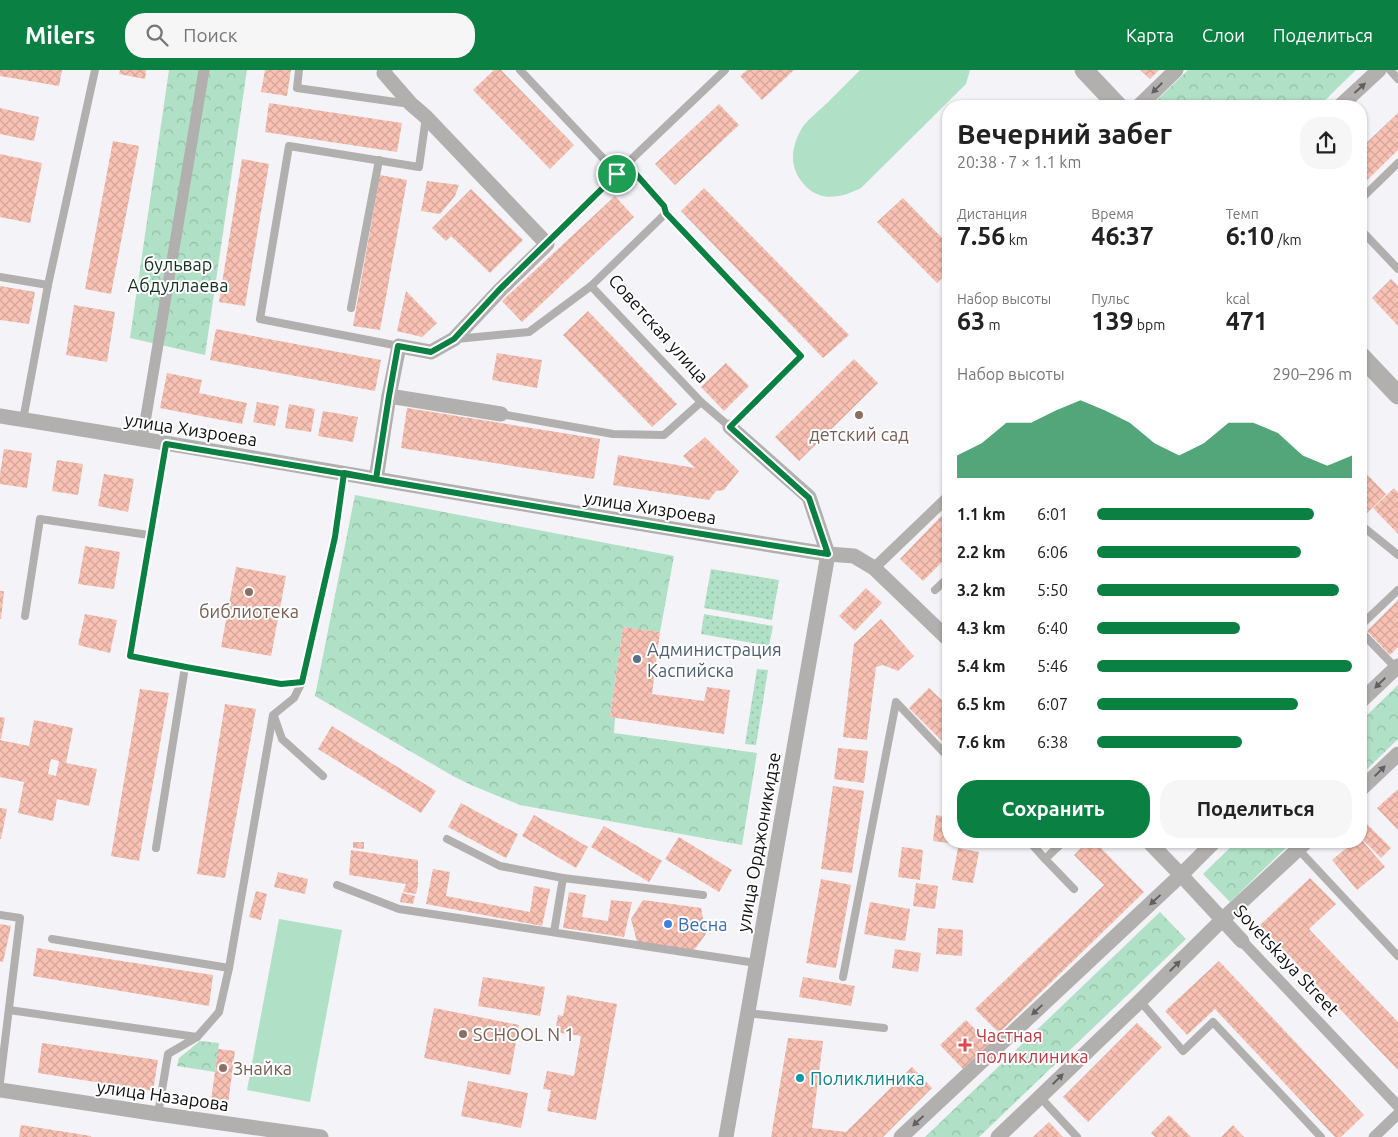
<!DOCTYPE html>
<html lang="ru">
<meta charset="utf-8">
<style>
:root{--surface:#fff;--page:#f6f6f6;--text:#222;--muted:#767676;--accent:#0b8043}
body{margin:0;font-family:Ubuntu,sans-serif;background:var(--page);color:var(--text);height:100vh;display:flex;flex-direction:column;font-size:19px;white-space:nowrap}
*{box-sizing:border-box;margin:0}
p{font-size:16px;color:var(--muted)}
.icon{flex:none;width:28px;height:28px;fill:none;stroke:currentColor;stroke-width:2;stroke-linecap:round;stroke-linejoin:round}
.map{position:relative;flex:1;overflow:hidden}
.sheet{position:absolute;left:942px;top:30px;width:425px;height:748px;display:flex;flex-direction:column;background:var(--surface);border-radius:20px;box-shadow:0 1px 4px #0004}
.sheet>*{flex:none}
.pin{position:absolute;display:grid;place-items:center;width:42px;height:42px;color:#fff;margin:-21px;border:2px solid #fff;border-radius:50%;box-shadow:0 1px 5px #0007}
.round{display:grid;place-items:center;flex:none;width:52px;height:52px;border-radius:20px;background:var(--page)}
.head{display:flex;align-items:center;justify-content:space-between;height:85px;padding:0 15px}
h1{font-size:28px;font-weight:600;line-height:38px}
.metrics{display:grid;grid-template-columns:repeat(3,1fr);gap:8px;height:85px;padding:5px 15px}
.metrics div{display:grid;align-content:center}
.metrics b{font-size:25px;font-weight:600}
.metrics small{font-size:14px;font-weight:400}
.metrics p{font-size:14px}
.chart{height:140px;padding:10px 15px}
.chart p{display:flex;justify-content:space-between}
.chart svg{width:100%;height:90px;margin-top:5px;fill:var(--accent);opacity:.7}
.button{display:flex;gap:10px;margin-top:auto;padding:10px 15px}
.button a{flex:1;height:58px;border-radius:20px;background:var(--accent);color:#fff;font-size:20px;font-weight:600;line-height:58px;text-align:center}
.button a+a{background:var(--page);color:var(--text)}
ul{padding:0 15px;list-style:none;font-size:16px}
li{display:grid;grid-template-columns:80px 60px 1fr;align-items:center;height:38px}
li i{height:12px;border-radius:6px;background:var(--accent)}
header{display:flex;align-items:center;gap:30px;box-sizing:border-box;height:70px;padding:0 25px;background:var(--accent);color:#fff}
header strong{font-size:24px}
nav{display:flex;gap:28px;margin-inline-start:auto;font-size:18px}
.search{width:350px;height:45px;background:var(--page);display:flex;align-items:center;gap:12px;box-sizing:border-box;padding:0 18px;border-radius:20px;color:var(--muted);font-size:19px}
.map>svg:first-child{display:block}
</style>
<header>
<strong>Milers</strong>
<div class="search"><svg class="icon" aria-label="search" viewBox="0 0 24 24"><circle cx="10" cy="10" r="6"/><path d="M15 15l6 6"/></svg>Поиск</div>
<nav><a>Карта</a><a>Слои</a><a>Поделиться</a></nav>
</header>
<div class="map">
<svg width="1398" height="1067" viewBox="0 0 1398 1067">
<defs>
<pattern id="grass-dots" width="8" height="8" patternUnits="userSpaceOnUse" patternTransform="scale(1.25)"><rect width="8" height="8" fill="#b0e0c5"/><path d="M2 2h.1M6 6h.1" fill="none" stroke="#96bfa8" stroke-width="1.8" stroke-linecap="round"/></pattern>
<pattern id="park-crowns" width="20" height="18" patternUnits="userSpaceOnUse" patternTransform="scale(1.25)"><rect width="20" height="18" fill="#b0e0c5"/><path d="M2 6a3 3 0 1 1 6 0M12 15a3 3 0 1 1 6 0" fill="none" stroke="#96bfa8"/></pattern>
<pattern id="building-cross-hatch" width="8" height="8" patternUnits="userSpaceOnUse" patternTransform="scale(1.25)"><rect width="8" height="8" fill="#f8c1b3"/><path d="M0 0l8 8M0 8l8-8" fill="none" stroke="#d4a599"/></pattern>
</defs>
<rect width="100%" height="100%" fill="#f4f3f7"/>
<g fill="url(#grass-dots)">
<polygon points="711,499 779,510 772,550 704,538"/>
<polygon points="704,544 773,556 769,576 701,564"/>
<polygon points="757,599 768,600 756,675 745,674"/>
</g>
<g fill="url(#park-crowns)">
<polygon points="169,0 247,0 205,285 130,268"/>
<polygon points="1188,0 1356,0 1319,36 1163,36 1157,30"/>
<polygon points="355,425 674,486 660,562 623,557 610,647 615,648 614,663 757,683 742,775 520,735 471,715 453,706 315,626"/>
<polygon points="1398,615 1398,669 1361,705 1361,651"/>
<polygon points="1237,771 1293,771 1230,832 1203,804"/>
<polygon points="1160,842 1186,869 979,1067 925,1067"/>
<polygon points="200,971 219,973 215,1002 177,996 179,988"/>
</g>
<g fill="#b0e0c5">
<path d="M860,0h110l-4,14 -105,104c-16,8 -35,14 -51,2 -21,-17 -21,-40 -8,-62 6,-9 17,-17 25,-25 11,-11 22,-22 33,-33z"/>
<polygon points="279,849 342,860 310,1032 247,1020"/>
</g>
<g fill="url(#building-cross-hatch)" fill-rule="evenodd">
<polygon points="0,0 62,0 59,16 0,6"/>
<polygon points="120,0 146,0 145,9 119,4"/>
<polygon points="265,0 291,0 287,26 261,22"/>
<polygon points="494,0 501,0 574,75 550,99 473,20"/>
<polygon points="747,0 794,0 762,30 740,6"/>
<polygon points="1140,0 1159,0 1150,9"/>
<polygon points="269,33 402,53 397,82 265,62"/>
<polygon points="719,34 739,55 675,115 655,94"/>
<polygon points="0,38 39,47 34,71 0,64"/>
<polygon points="1398,43 1398,80 1361,116 1361,78"/>
<polygon points="113,71 139,76 111,224 85,219"/>
<polygon points="0,84 42,93 30,153 0,147"/>
<polygon points="242,89 269,94 245,236 219,232"/>
<polygon points="380,105 407,110 380,260 353,256"/>
<polygon points="427,111 459,115 455,126 440,144 421,141"/>
<polygon points="704,118 849,265 823,288 681,141"/>
<polygon points="471,119 523,170 490,203 451,166 446,171 432,158"/>
<polygon points="615,126 634,147 522,252 502,231"/>
<polygon points="903,128 944,170 949,166 949,201 937,213 877,152"/>
<polygon points="1391,209 1398,216 1398,256 1372,228"/>
<polygon points="0,216 35,222 29,254 0,250"/>
<polygon points="406,221 437,253 422,267 397,261"/>
<polygon points="74,235 115,242 107,292 66,285"/>
<polygon points="588,241 677,334 652,357 563,265"/>
<polygon points="216,259 381,290 375,321 210,290"/>
<polygon points="497,283 542,290 537,318 492,310"/>
<polygon points="854,289 878,313 799,391 775,367"/>
<polygon points="726,293 749,316 724,341 701,317"/>
<polygon points="167,303 202,310 199,323 247,333 242,354 160,338"/>
<polygon points="257,332 279,336 275,356 253,352"/>
<polygon points="289,334 315,339 311,362 285,358"/>
<polygon points="407,338 600,369 594,409 401,378"/>
<polygon points="323,341 358,347 353,372 318,366"/>
<polygon points="705,367 739,401 724,420 716,421 709,430 613,415 618,385 695,398 683,386"/>
<polygon points="4,379 32,383 27,418 0,414 0,404"/>
<polygon points="57,390 83,394 78,425 52,421"/>
<polygon points="1361,398 1386,424 1365,445 1361,442"/>
<polygon points="104,404 134,409 128,442 98,436"/>
<polygon points="1394,418 1398,423 1398,464 1373,438"/>
<polygon points="947,440 949,442 949,485 923,511 900,489"/>
<polygon points="85,476 120,482 114,519 78,514"/>
<polygon points="236,497 286,506 271,586 221,577"/>
<polygon points="866,518 882,533 855,561 839,546"/>
<polygon points="0,521 4,521 1,549 0,549"/>
<polygon points="1398,530 1398,577 1390,585 1367,561"/>
<polygon points="85,544 117,550 110,583 78,575"/>
<polygon points="881,549 914,586 898,601 883,595 876,597 867,670 843,667 854,574"/>
<polygon points="623,557 660,562 652,624 704,631 707,617 730,620 724,664 610,647"/>
<polygon points="929,618 949,637 949,678 909,638"/>
<polygon points="140,619 169,623 139,791 111,786"/>
<polygon points="225,634 256,639 225,808 197,804"/>
<polygon points="0,647 5,648 1,669 0,669"/>
<path d="M34,650l39,8 -7,35 31,6 -8,37 -32,-7 -4,22 -35,-8 6,-31 -24,-5v-37l29,6zM51,689l8,2 -3,15 -8,-2z"/>
<polygon points="332,656 436,721 421,743 318,679"/>
<polygon points="838,678 868,681 864,713 834,709"/>
<polygon points="833,716 864,721 852,803 821,799"/>
<polygon points="1398,719 1398,760 1377,738"/>
<polygon points="461,733 518,764 506,788 448,757"/>
<polygon points="0,738 7,739 1,769 0,769"/>
<polygon points="534,745 588,777 576,798 522,766"/>
<polygon points="936,745 949,747 949,771 964,771 963,775 933,771"/>
<polygon points="1364,751 1391,778 1381,788 1361,768 1361,754"/>
<polygon points="604,756 662,791 649,812 591,777"/>
<polygon points="679,767 732,800 719,822 665,789"/>
<polygon points="1361,769 1385,797 1357,820 1332,790 1355,771 1361,771"/>
<polygon points="1088,771 1094,771 1144,822 999,963 975,939 1104,815 1074,785"/>
<polygon points="353,772 364,772 364,779 353,778"/>
<polygon points="902,777 923,780 920,810 898,807"/>
<polygon points="958,778 979,782 973,813 952,810"/>
<polygon points="351,780 418,790 418,815 416,824 403,822 406,814 349,805"/>
<polygon points="433,799 450,802 446,826 530,842 534,816 550,819 542,856 426,834"/>
<polygon points="278,802 308,809 305,824 274,817"/>
<polygon points="1310,808 1336,834 1309,859 1398,952 1398,1000 1260,855"/>
<polygon points="821,809 851,815 836,898 806,893"/>
<polygon points="916,813 938,816 935,839 913,836"/>
<polygon points="256,821 267,824 261,850 249,847"/>
<polygon points="569,822 586,825 582,847 608,851 611,830 632,832 624,867 563,858"/>
<polygon points="402,823 415,826 413,834 400,832"/>
<polygon points="643,830 701,838 706,864 694,880 637,872 631,849"/>
<polygon points="870,832 910,839 905,871 864,864"/>
<polygon points="0,854 11,856 3,892 0,891"/>
<polygon points="938,858 963,860 962,886 936,884"/>
<polygon points="37,878 213,905 209,936 33,906"/>
<polygon points="895,879 921,883 918,902 892,898"/>
<polygon points="1219,891 1364,1045 1341,1067 1335,1067 1215,939 1187,965 1165,941"/>
<polygon points="483,907 545,917 540,946 478,936"/>
<polygon points="803,907 855,916 851,936 799,927"/>
<polygon points="567,925 617,934 596,1050 547,1041 551,1020 543,1019 547,1001 574,1006 581,966 555,962 558,945 563,946"/>
<polygon points="434,938 519,955 510,1005 424,988"/>
<polygon points="966,950 990,974 963,999 940,975"/>
<polygon points="1137,953 1162,977 1088,1052 1063,1027"/>
<polygon points="788,968 823,971 812,1058 846,1062 912,997 932,1018 883,1067 771,1067"/>
<polygon points="42,973 158,990 153,1021 38,1003"/>
<polygon points="218,979 235,981 228,1034 211,1031"/>
<polygon points="468,1011 528,1023 521,1058 461,1046"/>
<polygon points="1169,1045 1191,1067 1155,1067 1151,1063"/>
<polygon points="1049,1052 1063,1067 1033,1067"/>
<polygon points="21,1055 91,1066 91,1067 19,1067"/>
<polygon points="1233,1055 1244,1067 1221,1067"/>
</g>
<g fill="none" stroke-linecap="round" stroke-linejoin="round">
<g stroke="#b1b0af" stroke-width="8">
<polyline points="299,0 297,18 410,34"/>
<polyline points="520,0 617,103 547,174"/>
<polyline points="1390,0 1398,9"/>
<polyline points="617,103 725,0"/>
<polyline points="1361,129 1398,93"/>
<polyline points="1361,160 1398,199"/>
<polyline points="0,207 48,215"/>
<polyline points="591,216 701,332 730,357 801,286 666,143 663,136 627,94"/>
<polyline points="351,238 379,90"/>
<polyline points="456,269 529,262 591,216 666,143"/>
<polyline points="399,276 260,249 289,76 419,97 426,47"/>
<polyline points="501,344 613,364 664,365 701,332"/>
<polyline points="23,350 48,215 95,0"/>
<polyline points="166,374 130,585 185,597 281,614 302,612"/>
<polyline points="1361,455 1398,485"/>
<polyline points="935,520 949,507"/>
<polyline points="25,546 40,449 149,465"/>
<polyline points="1361,555 1398,520"/>
<polyline points="1361,562 1396,598"/>
<polyline points="274,646 282,669 323,706"/>
<polyline points="447,769 500,796 563,808 703,825"/>
<polyline points="1029,771 1045,789 1064,771"/>
<polyline points="156,778 185,597"/>
<polyline points="1298,779 1398,886"/>
<polyline points="1045,789 1074,819"/>
<polyline points="337,815 399,839 756,893"/>
<polyline points="0,845 20,848 0,1012"/>
<polyline points="554,862 563,808"/>
<polyline points="52,869 229,898"/>
<polyline points="843,907 896,632 949,688"/>
<polyline points="1140,931 1183,981 1213,952 1321,1067"/>
<polyline points="9,940 197,967"/>
<polyline points="747,943 884,958"/>
<polyline points="1040,1027 1077,1067"/>
<polyline points="158,1044 168,984 197,967 219,942 229,898 273,645 294,628 302,612 335,467 344,403"/>
</g>
<g stroke="#b1b0af" stroke-width="11">
<polyline points="142,370 204,0"/>
<polyline points="874,498 949,426"/>
<polyline points="1242,871 1398,1036"/>
<polyline points="1374,1067 1398,1044"/>
</g>
<g stroke="#b1b0af" stroke-width="15">
<polyline points="1139,36 1176,0"/>
<polyline points="1340,36 1379,0"/>
<polyline points="389,326 501,344"/>
<path d="M0,346c276,44 551,95 828,138l26,2 20,12 75,72"/>
<polyline points="376,409 389,326 399,276 431,282 454,269 501,219 547,174 426,47 411,34 384,3 385,0"/>
<polyline points="1361,631 1398,596"/>
<polyline points="1361,719 1398,684"/>
<polyline points="1148,771 1181,805 1242,871"/>
<polyline points="0,1020 158,1044 321,1067"/>
<polyline points="726,1067 828,484 809,427 730,357"/>
<polyline points="901,1067 1181,805 1215,771"/>
<polyline points="998,1067 1140,931 1223,849 1307,771"/>
</g>
<g stroke="#b1b0af" stroke-width="19">
<polyline points="1084,0 1118,36"/>
<polyline points="1361,286 1398,325"/>
</g>
</g>
<defs><path id="oneway-solid" d="M-6-.8H1V-3.2L6.5 0L1 3.2V.8H-6Z" transform="scale(1.25)"/></defs>
<g fill="#606060">
<use href="#oneway-solid" transform="translate(1157 18) rotate(135)"/>
<use href="#oneway-solid" transform="translate(1360 18) rotate(-42)"/>
<use href="#oneway-solid" transform="translate(1380 613) rotate(136)"/>
<use href="#oneway-solid" transform="translate(1380 701) rotate(-44)"/>
<use href="#oneway-solid" transform="translate(1155 830) rotate(137)"/>
<use href="#oneway-solid" transform="translate(1175 896) rotate(-45)"/>
<use href="#oneway-solid" transform="translate(1037 940) rotate(137)"/>
<use href="#oneway-solid" transform="translate(1058 1009) rotate(-44)"/>
<use href="#oneway-solid" transform="translate(918 1051) rotate(137)"/>
</g>
<g fill="none" stroke-linecap="round" stroke-linejoin="round">
<defs>
<path id="route" d="M617,104l-117,115 -46,50 -23,13 -33,-6 -9,50 -13,83 -32,-6 -9,64 -33,145 -21,2 -95,-17 -56,-11 36,-212c220,36 440,76 662,110l-19,-56 -79,-71 71,-71 -135,-143 -2,-7 -37,-42 -10,10"/>
</defs>
<use href="#route" stroke="#fff" stroke-width="10"/>
<use href="#route" stroke="#0b8043" stroke-width="6"/>
</g>
<g fill="#8d6e63" stroke="#fff" stroke-width="2">
<circle cx="859" cy="345" r="5"/>
<circle cx="249" cy="522" r="5"/>
<circle cx="463" cy="964" r="5"/>
<circle cx="223" cy="998" r="5"/>
</g>
<circle fill="#5c6f8a" stroke="#fff" stroke-width="2" cx="637" cy="589" r="5"/>
<circle fill="#3f7fe0" stroke="#fff" stroke-width="2" cx="668" cy="854" r="5"/>
<path fill="#e0444e" stroke="#fff" stroke-width="2" d="M962.5 967.5h5v5h5v5h-5v5h-5v-5h-5v-5h5z"/>
<circle fill="#0f9aa8" stroke="#fff" stroke-width="2" cx="800" cy="1008" r="5"/>
<g text-anchor="middle" dominant-baseline="central" stroke-width="4" stroke-linejoin="round" paint-order="stroke">
<g font-size="18" fill="#133123" stroke="#fff">
<text x="178" y="194">бульвар<tspan x="178" dy="21">Абдуллаева</tspan></text>
</g>
<g font-size="18" fill="#101011" stroke="#fff">
<text transform="translate(659 258) rotate(48)">Советская улица</text>
<text transform="translate(191 359) rotate(9)">улица Хизроева</text>
<text transform="translate(650 437) rotate(9)">улица Хизроева</text>
<text transform="translate(758 772) rotate(-80)">улица Орджоникидзе</text>
<text transform="translate(1287 890) rotate(47)">Sovetskaya Street</text>
<text transform="translate(163 1025) rotate(8)">улица Назарова</text>
</g>
<g font-size="18" fill="#785e54" stroke="#fff">
<text x="859" y="364">детский сад</text>
<text x="249" y="541">библиотека</text>
<text x="473" y="964" text-anchor="start">SCHOOL N 1</text>
<text x="233" y="998" text-anchor="start">Знайка</text>
</g>
<g font-size="18" fill="#4e5e75" stroke="#fff" text-anchor="start">
<text x="647" y="579">Администрация<tspan x="647" dy="21">Каспийска</tspan></text>
</g>
<g font-size="18" fill="#366cbe" stroke="#fff" text-anchor="start">
<text x="678" y="854">Весна</text>
</g>
<g font-size="18" fill="#be3a42" stroke="#fff" text-anchor="start">
<text x="976" y="965">Частная<tspan x="976" dy="21">поликлиника</tspan></text>
</g>
<g font-size="18" fill="#0d838f" stroke="#fff" text-anchor="start">
<text x="810" y="1008">Поликлиника</text>
</g>
</g>
</svg>
<div class="pin" style="left:617px;top:104px;background:#1e9e55"><svg class="icon" aria-label="arrive" viewBox="0 0 24 24"><path d="M6 21V4h12l-3 4 3 4H6"/></svg></div>
<section class="sheet">
<div class="head"><div><h1>Вечерний забег</h1><p>20:38 · 7 × 1.1 km</p></div><a class="round"><svg class="icon" aria-label="share" viewBox="0 0 24 24"><path d="M12 15V3M7 8l5-5 5 5M5 13v7h14v-7"/></svg></a></div>
<div class="metrics">
<div><p>Дистанция</p><b>7.56<small> km</small></b></div>
<div><p>Время</p><b>46:37</b></div>
<div><p>Темп</p><b>6:10<small> /km</small></b></div>
</div>
<div class="metrics">
<div><p>Набор высоты</p><b>63<small> m</small></b></div>
<div><p>Пульс</p><b>139<small> bpm</small></b></div>
<div><p>kcal</p><b>471</b></div>
</div>
<div class="chart"><p><span>Набор высоты</span>290–296 m</p>
<svg viewBox="0 0 160 44" preserveAspectRatio="none"><path d="M0 44V33L10 27L20 17L30 17L40 11L50 6L60 11L70 17L80 27L90 33L100 27L110 17L120 17L130 22L140 33L150 38L160 33V44z"/></svg>
</div>
<ul>
<li><b>1.1 km</b>6:01<i style="width:85%"></i></li>
<li><b>2.2 km</b>6:06<i style="width:80%"></i></li>
<li><b>3.2 km</b>5:50<i style="width:95%"></i></li>
<li><b>4.3 km</b>6:40<i style="width:56%"></i></li>
<li><b>5.4 km</b>5:46<i style="width:100%"></i></li>
<li><b>6.5 km</b>6:07<i style="width:79%"></i></li>
<li><b>7.6 km</b>6:38<i style="width:57%"></i></li>
</ul>
<div class="button"><a>Сохранить</a><a>Поделиться</a></div>
</section>
</div>
